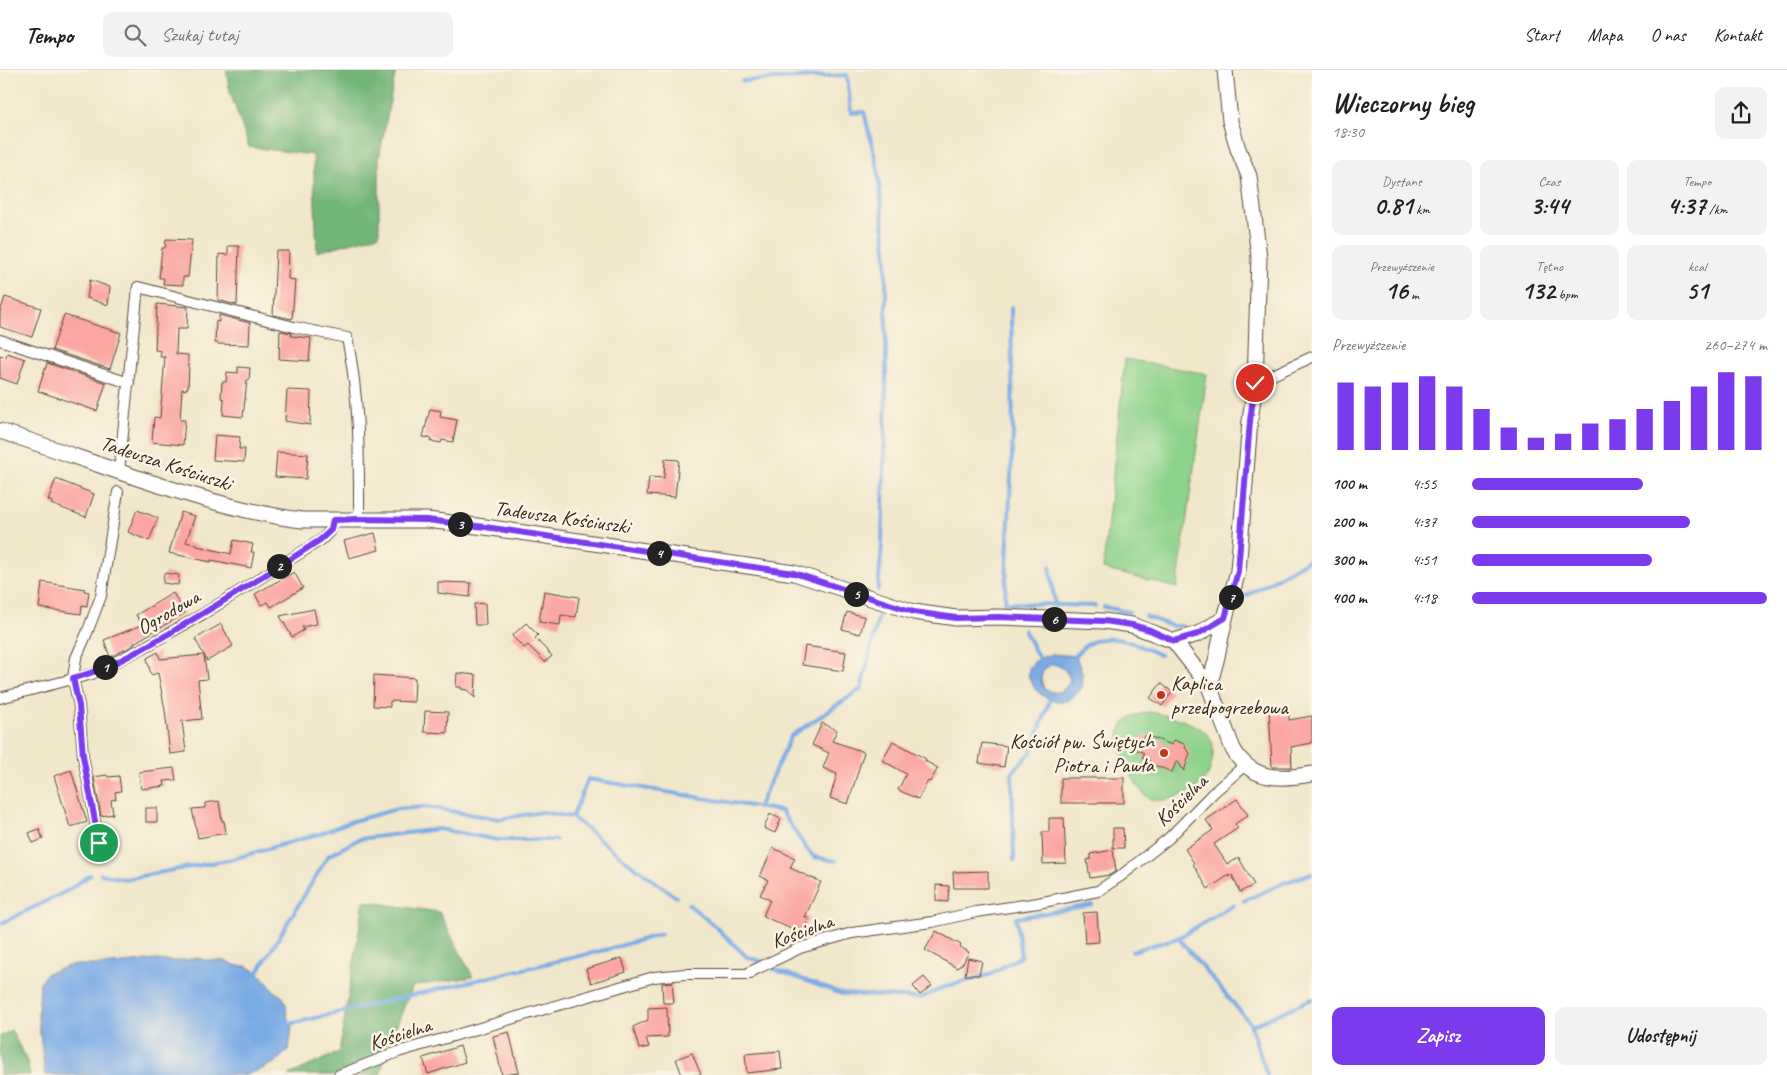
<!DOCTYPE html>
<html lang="pl">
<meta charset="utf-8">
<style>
:root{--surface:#fff;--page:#f2f2f2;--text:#202124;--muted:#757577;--line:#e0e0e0;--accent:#7c3aed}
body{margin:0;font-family:Caveat,sans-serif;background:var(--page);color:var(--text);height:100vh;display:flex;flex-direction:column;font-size:19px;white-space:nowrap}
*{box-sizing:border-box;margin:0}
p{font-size:16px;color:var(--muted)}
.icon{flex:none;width:28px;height:28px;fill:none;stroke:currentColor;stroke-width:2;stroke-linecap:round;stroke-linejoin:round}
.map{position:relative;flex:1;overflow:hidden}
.side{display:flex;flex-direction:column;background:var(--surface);width:475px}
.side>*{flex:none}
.pin{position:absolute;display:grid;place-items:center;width:42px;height:42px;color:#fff;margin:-21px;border:2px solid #fff;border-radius:50%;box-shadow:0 1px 5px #0007}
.km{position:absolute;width:25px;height:25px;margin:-12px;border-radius:50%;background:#222;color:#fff;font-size:14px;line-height:25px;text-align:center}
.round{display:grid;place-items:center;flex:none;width:52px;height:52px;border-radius:10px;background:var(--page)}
.summary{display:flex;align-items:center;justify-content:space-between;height:85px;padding:0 20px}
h1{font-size:28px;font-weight:800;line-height:38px}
.metrics{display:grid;grid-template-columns:repeat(3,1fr);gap:8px;height:85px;padding:5px 20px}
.metrics div{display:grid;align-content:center;border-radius:10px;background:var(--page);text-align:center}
.metrics b{font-size:25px;font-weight:800}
.metrics small{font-size:14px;font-weight:400}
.metrics p{font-size:14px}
.chart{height:140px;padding:10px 20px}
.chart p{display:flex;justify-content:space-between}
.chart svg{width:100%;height:90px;margin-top:5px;stroke:var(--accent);stroke-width:6}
.action{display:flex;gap:10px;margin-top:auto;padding:10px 20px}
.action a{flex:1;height:58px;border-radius:10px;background:var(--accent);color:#fff;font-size:20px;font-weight:800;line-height:58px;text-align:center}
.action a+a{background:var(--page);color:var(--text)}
ul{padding:0 20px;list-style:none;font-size:16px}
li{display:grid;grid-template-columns:80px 60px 1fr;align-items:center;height:38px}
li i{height:12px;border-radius:6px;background:var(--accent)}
header{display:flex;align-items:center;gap:30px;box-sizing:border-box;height:70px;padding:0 25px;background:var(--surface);border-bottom:1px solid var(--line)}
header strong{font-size:24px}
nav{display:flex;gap:28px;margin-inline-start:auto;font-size:18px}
.search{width:350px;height:45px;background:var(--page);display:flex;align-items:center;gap:12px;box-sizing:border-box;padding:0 18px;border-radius:10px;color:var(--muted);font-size:19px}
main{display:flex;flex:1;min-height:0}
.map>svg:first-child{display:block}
</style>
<header>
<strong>Tempo</strong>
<div class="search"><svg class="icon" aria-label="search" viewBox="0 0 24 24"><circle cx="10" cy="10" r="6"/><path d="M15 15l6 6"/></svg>Szukaj tutaj</div>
<nav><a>Start</a><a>Mapa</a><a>O nas</a><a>Kontakt</a></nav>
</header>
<main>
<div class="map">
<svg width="1312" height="1005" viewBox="0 0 1312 1005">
<rect width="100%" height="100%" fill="#fcf5e5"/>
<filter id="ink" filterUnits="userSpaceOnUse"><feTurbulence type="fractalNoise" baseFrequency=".02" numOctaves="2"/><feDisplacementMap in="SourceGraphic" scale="10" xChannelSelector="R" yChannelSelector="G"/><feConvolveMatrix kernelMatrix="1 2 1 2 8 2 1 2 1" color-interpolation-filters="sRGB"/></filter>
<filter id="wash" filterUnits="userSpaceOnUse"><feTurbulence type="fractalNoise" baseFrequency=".0096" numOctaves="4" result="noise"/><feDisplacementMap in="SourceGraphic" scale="20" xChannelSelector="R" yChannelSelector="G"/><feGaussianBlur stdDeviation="1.12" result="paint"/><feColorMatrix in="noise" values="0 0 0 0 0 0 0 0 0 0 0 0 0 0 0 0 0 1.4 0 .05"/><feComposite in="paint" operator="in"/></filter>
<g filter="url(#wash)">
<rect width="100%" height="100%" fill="#f1e7cb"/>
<g fill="#8ed38c" stroke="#647e55">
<polygon points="1125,289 1207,304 1177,518 1103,499"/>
<path d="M1149,642c17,3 57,11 63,30 2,7 1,16 -1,23 -2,11 -10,21 -20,26 -10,5 -29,12 -40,8 -14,-5 -33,-48 -32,-63 0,-3 2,-8 4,-11 5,-9 16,-11 26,-13z"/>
</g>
<g fill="#72b578" stroke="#56704b">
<polygon points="226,0 396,0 379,88 379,165 317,182 313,85 249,77 230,22"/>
<polygon points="364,831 439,842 473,907 413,916 391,968 380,1005 289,1005 339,982"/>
<polygon points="11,960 27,991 30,1005 0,1005 0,967"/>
</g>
<g fill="#7aabe5" stroke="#5a6a82" fill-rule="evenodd">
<path d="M1052,584l24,2 6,17 -1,16c-4,4 -8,9 -12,11 -21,11 -57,-26 -32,-40 4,-3 10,-4 15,-6zM1052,594c10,2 15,6 18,16 -6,13 -14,15 -26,9l-3,-10 2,-9z"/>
<polygon points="198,888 204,890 225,891 238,896 246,896 258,902 275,922 283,927 286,934 287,946 292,957 289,979 276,992 260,1000 243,1005 45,1005 38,947 40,912 47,903 72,895 102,895 155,890 175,891"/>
</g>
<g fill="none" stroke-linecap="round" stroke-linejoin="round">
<g stroke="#7aabe5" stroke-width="4">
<polyline points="742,11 847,5 851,43 864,42 878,100 886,179 886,320 882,475 878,520"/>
<polyline points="1011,237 1013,365 1005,533 1095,536"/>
<polyline points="1050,496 1055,536"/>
<polyline points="1246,526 1312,488"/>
<polyline points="1104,537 1129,542"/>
<polyline points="1145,546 1172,556 1182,556"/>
<polyline points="1024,560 1039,589"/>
<path d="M1076,586c3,-6 8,-10 14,-13 22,-12 48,2 70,12"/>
<polyline points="758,738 791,666 861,619 878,548"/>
<polyline points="572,747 588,709 781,741 806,778 814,787 836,791"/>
<polyline points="1014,790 1012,703 1031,682 1050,630"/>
<polyline points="101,804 125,809 233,789 322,763 349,752 397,739 426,737 499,749 542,742 572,747 624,789 676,827"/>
<polyline points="1244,831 1281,814 1312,803"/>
<polyline points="688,834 717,858 747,887 763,892"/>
<polyline points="0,854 65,822 90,805"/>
<polyline points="1178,868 1250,953 1267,1005"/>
<polyline points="1132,881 1178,868 1233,835"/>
<polyline points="774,899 842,924 921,928 947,916 989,905 1021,886 1016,848 1092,835"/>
<polyline points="258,902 328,786 359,769 438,759 498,770 556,770"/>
<polyline points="290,954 609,879 661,864"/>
<polyline points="1251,956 1312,929"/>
</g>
</g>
<g id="blocks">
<g fill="#fba6a2">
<polygon points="166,169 192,170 188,207 183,207 183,215 163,214 164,208 159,208 162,178 165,178"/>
<polygon points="228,176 239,176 237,235 218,230 219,184 228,185"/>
<polygon points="276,181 289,181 288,209 295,210 292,249 273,245"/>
<polygon points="90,210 110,217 108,235 87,228"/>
<polygon points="5,227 41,238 32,267 0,257 0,242"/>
<polygon points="157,234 188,237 187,259 177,259 176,284 188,285 188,294 189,294 188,318 186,318 186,320 182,319 180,350 185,350 183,375 152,372 154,347 160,348 165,287 160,287 161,281 155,280"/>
<polygon points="64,245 121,263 110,299 52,280"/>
<polygon points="219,245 250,253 249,275 218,274 218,273 215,273 216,251 219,252"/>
<polygon points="280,261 292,263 291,266 311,268 309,291 279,289"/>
<polygon points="7,283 25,289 17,314 0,308 0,285 6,287"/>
<polygon points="47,293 106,313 97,341 38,321"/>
<polygon points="238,297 250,298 249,311 247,310 243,347 223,345 224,329 221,328 222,312 226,312 227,302 238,303"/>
<polygon points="287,320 311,321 310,355 285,351"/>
<polygon points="430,339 441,341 440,347 457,350 453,372 442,370 441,373 430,371 431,368 423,367"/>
<polygon points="215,365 240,367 239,379 245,379 244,392 213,390"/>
<polygon points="277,382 308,384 306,409 275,407"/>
<polygon points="665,389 679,390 675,427 647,425 649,407 664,408"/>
<polygon points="56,409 94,424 86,447 51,434 52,432 48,430"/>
<polygon points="137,440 158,448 149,471 128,462"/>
<polygon points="181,442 195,446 186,472 197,475 197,476 231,484 234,470 253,474 251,482 254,482 251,498 211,490 211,492 169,483"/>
<polygon points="375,463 379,480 349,488 344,471"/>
<polygon points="294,502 303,518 271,537 268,532 261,535 255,524"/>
<polygon points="164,503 179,505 178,515 163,513"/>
<polygon points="42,512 85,519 84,521 89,522 87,536 82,535 81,544 39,538"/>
<polygon points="438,512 471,513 470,527 438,523"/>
<polygon points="544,521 579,527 576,547 561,545 560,555 539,552"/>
<polygon points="173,523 185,543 134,573 134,575 110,587 104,570 142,555 136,545"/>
<polygon points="485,533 486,555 475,555 474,534"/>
<polygon points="314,539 317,554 302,557 304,560 292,567 280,546"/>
<polygon points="847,542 865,547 860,564 842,559"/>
<polygon points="526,553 538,565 535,568 552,586 545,592 528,575 524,578 512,566"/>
<polygon points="221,554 233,576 207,591 204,585 207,609 198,610 202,649 182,651 186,682 170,684 165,640 158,603 151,605 147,588 158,582 160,589 204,585 195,569"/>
<polygon points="805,576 846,582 843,601 802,595"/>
<polygon points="457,603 476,605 475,628 467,620 461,619 461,617 456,617"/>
<polygon points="374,605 415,608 414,632 390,631 390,637 373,636"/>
<polygon points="1161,613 1172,622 1162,636 1150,628"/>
<polygon points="1289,637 1289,650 1312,646 1312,673 1291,677 1292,697 1272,697 1269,638"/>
<polygon points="425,641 448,642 447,663 424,662"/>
<polygon points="822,653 837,660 832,671 864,682 848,734 830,728 837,704 823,698 829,683 812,675"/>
<polygon points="1149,664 1151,667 1172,675 1174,670 1186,675 1185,678 1190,683 1184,701 1177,690 1172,702 1149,693 1150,691 1142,688 1144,683 1135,679 1139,670"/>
<polygon points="893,671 926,689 925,691 938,698 930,712 928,711 918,729 898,720 906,704 882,690"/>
<polygon points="982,673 1007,676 1004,697 979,693"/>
<polygon points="174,698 176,710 164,711 165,716 141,719 139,702"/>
<polygon points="71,700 87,752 70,757 54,706"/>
<polygon points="107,705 108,707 119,706 121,721 115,722 116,729 111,730 113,744 101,746 94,707"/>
<rect x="1061" y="708" width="63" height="25"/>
<polygon points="1237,729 1248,745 1235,754 1238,758 1214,774 1227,794 1239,788 1254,815 1240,822 1232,805 1230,807 1229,805 1208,819 1193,794 1194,793 1185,779 1213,760 1206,750"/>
<polygon points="219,731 222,751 224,751 226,763 198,768 192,739 205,738 205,733"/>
<rect x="146" y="738" width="11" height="14"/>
<polygon points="770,744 781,749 775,763 764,758"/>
<polygon points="1049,748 1064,748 1066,793 1043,794 1042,762 1049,762"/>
<polygon points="1113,758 1123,758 1124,778 1113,778"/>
<polygon points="39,759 43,769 33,773 29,763"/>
<polygon points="773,778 795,788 790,798 821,812 805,847 809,848 802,864 763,846 770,830 760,825 768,810 760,806"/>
<polygon points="1113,780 1116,801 1110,805 1090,808 1087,790 1091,789 1090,784"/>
<polygon points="988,801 988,818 954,818 953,802"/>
<polygon points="936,815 949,816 948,832 936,831"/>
<polygon points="1097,842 1099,872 1085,873 1083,843"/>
<polygon points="936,861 961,875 960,877 969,882 963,893 957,898 925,880"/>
<polygon points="622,888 626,902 591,913 586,899"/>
<polygon points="968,888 982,891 979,905 965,905"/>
<polygon points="924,907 932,916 920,925 913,916"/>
<polygon points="672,912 674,933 663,933 662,913"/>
<polygon points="667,937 668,967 646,968 649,977 639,979 633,957 648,950 648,938"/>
<polygon points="509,962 519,1003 502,1005 493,966"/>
<polygon points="460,976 465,992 428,1004 423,988"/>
<polygon points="780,981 782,999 747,1003 745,984"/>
<polygon points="692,983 701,1005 682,1005 676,989"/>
</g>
</g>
</g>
<g filter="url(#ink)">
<use href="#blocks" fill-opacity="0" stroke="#564638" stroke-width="1"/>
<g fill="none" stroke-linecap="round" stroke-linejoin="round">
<defs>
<g id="street">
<polyline points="0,270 129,313"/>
<polyline points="1255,313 1312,287"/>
<path d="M119,402l19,-185 156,40 53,11c13,60 12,120 12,181"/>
<polyline points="0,628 92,604 143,578 203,544 321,470 331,460 333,450"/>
<polyline points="99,773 83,686 79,636 73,608 76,588 87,563 101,526 118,422"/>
<polyline points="339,1005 398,982 654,907 685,904 750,904 750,902 800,878 852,863 932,852 976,842 1038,833 1098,821 1122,805 1169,768 1213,723 1245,695"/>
</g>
<g id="secondary">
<path d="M0,361c66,21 131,47 198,66 34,10 68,19 104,23h125l58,7 309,46 120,39 42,6 42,-1 106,4 28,4 42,16 35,45 24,63c18,32 47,31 79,25"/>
<polyline points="1174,571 1198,564 1225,548"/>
<polyline points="1209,616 1216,591 1225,548 1238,501 1250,351 1255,313 1259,187 1249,106 1238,79 1230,51 1225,0"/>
</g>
</defs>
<use href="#street" stroke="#564638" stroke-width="12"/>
<use href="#secondary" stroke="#564638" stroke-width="17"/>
<use href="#street" stroke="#fff" stroke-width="10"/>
<use href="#secondary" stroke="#fff" stroke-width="15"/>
</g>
</g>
<g fill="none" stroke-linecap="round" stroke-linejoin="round" filter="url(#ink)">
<defs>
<path id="route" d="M99,773l-16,-87 -4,-50 -6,-28c35,-8 67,-28 97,-45 51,-30 101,-61 150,-93l11,-10 2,-10 26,-1 68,1 58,7 309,46 120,39 42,6 42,-1 106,4 28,4 18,5 24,11 24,-7 27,-16 13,-47 12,-150 5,-38"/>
</defs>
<use href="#route" stroke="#fff" stroke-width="10"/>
<use href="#route" stroke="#7c3aed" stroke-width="6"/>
</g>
<g fill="#c8321e" stroke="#fcf5e5" stroke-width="2">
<circle cx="1161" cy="625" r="5"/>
<circle cx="1164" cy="683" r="5"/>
</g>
<g text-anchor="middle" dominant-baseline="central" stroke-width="5" stroke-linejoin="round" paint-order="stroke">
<g font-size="21" fill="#3b2a1e" stroke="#fcf5e5">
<text transform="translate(166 393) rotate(18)">Tadeusza Kościuszki</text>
<text transform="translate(562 447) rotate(8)">Tadeusza Kościuszki</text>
<text transform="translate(168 542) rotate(-30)">Ogrodowa</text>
<text transform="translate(1181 730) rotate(-44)">Kościelna</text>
<text transform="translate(802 861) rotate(-20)">Kościelna</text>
<text transform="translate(400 964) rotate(-18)">Kościelna</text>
</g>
<g font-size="21" fill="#3b2a1e" stroke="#fcf5e5" text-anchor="start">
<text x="1171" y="613">Kaplica<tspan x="1171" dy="24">przedpogrzebowa</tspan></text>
<text x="1154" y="671" text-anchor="end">Kościół pw. Świętych<tspan x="1154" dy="24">Piotra i Pawła</tspan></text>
</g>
</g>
</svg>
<div class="pin" style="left:99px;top:773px;background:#1e9e55"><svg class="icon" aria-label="arrive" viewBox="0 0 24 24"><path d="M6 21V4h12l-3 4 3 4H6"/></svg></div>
<div class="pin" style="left:1255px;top:313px;background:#d93025"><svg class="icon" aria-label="check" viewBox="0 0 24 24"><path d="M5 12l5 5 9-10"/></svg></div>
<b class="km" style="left:105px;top:597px">1</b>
<b class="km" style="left:279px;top:496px">2</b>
<b class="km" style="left:460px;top:454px">3</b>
<b class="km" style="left:659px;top:483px">4</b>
<b class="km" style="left:856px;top:524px">5</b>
<b class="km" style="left:1054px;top:549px">6</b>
<b class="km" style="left:1231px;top:527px">7</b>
</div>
<section class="side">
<div class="summary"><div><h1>Wieczorny bieg</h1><p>18:30</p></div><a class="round"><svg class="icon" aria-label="share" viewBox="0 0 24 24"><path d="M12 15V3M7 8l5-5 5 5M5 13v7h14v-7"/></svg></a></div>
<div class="metrics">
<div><p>Dystans</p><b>0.81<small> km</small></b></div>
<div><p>Czas</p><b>3:44</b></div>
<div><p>Tempo</p><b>4:37<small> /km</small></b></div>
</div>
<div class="metrics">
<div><p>Przewyższenie</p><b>16<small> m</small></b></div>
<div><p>Tętno</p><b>132<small> bpm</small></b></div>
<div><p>kcal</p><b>51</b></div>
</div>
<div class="chart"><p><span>Przewyższenie</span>260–274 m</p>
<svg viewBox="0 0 160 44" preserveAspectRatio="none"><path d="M5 44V11M15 44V13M25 44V11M35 44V8M45 44V13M55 44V24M65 44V33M75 44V38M85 44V36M95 44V31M105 44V29M115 44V24M125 44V20M135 44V13M145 44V6M155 44V8"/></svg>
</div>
<ul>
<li><b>100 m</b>4:55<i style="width:58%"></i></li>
<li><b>200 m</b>4:37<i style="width:74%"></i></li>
<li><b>300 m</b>4:51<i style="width:61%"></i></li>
<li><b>400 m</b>4:18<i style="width:100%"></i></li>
</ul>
<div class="action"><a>Zapisz</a><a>Udostępnij</a></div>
</section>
</main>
